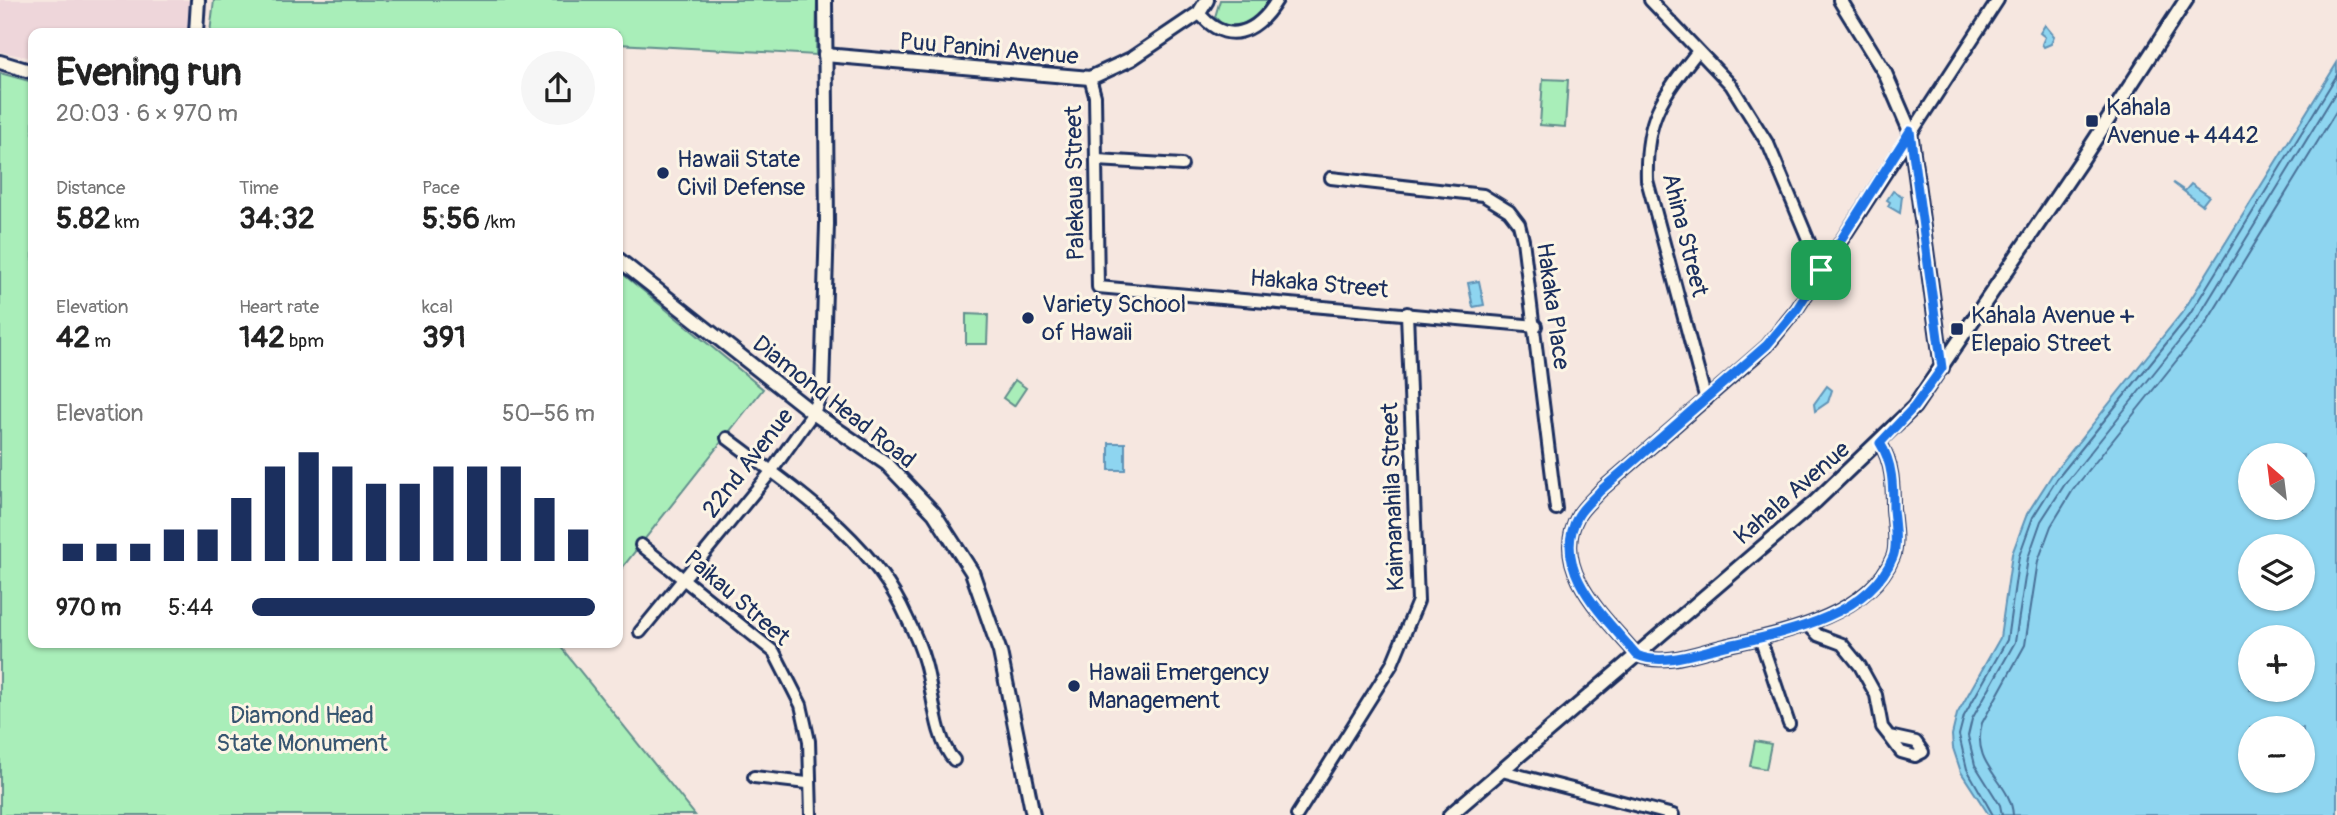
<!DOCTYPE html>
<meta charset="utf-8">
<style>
:root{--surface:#fff;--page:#f6f6f6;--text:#222;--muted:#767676;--accent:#1b2f5e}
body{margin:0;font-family:Pangolin,sans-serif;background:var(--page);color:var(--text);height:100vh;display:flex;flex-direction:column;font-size:26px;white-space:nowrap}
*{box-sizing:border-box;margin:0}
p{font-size:23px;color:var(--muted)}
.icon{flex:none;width:38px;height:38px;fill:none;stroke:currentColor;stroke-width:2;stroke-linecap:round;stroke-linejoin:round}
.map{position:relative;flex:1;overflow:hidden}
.panel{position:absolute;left:28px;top:28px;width:595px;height:620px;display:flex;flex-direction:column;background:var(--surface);border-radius:14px;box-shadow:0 2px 5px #0004}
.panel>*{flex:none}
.needle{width:46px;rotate:332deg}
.tools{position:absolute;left:2238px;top:443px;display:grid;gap:14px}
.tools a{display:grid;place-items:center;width:77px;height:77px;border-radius:50%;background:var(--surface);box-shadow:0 2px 5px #0004;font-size:35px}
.pin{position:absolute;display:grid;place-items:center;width:60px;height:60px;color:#fff;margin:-30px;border-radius:14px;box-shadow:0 4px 10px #0006}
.round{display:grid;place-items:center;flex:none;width:74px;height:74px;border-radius:37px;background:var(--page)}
.head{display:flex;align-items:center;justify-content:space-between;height:119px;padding:0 28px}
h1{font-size:38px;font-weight:700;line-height:52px}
.figures{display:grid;grid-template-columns:repeat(3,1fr);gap:10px;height:119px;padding:7px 28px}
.figures div{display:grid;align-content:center}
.figures b{font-size:30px;font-weight:700}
.figures small{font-size:19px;font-weight:400}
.figures p{font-size:19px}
.chart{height:196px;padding:14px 28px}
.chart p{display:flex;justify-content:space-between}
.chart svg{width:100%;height:126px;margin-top:7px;stroke:var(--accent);stroke-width:6}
ul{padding:0 28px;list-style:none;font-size:23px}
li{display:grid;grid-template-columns:112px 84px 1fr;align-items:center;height:52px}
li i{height:18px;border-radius:9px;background:var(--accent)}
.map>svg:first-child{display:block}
</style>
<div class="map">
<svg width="2337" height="815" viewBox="0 0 2337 815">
<rect width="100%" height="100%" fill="#f6e7e0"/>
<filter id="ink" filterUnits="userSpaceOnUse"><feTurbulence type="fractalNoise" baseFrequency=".0143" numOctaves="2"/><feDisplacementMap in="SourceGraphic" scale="14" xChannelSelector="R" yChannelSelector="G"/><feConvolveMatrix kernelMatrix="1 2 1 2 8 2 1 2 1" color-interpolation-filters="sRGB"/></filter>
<g filter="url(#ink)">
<polygon fill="#eed6da" points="0,0 195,0 195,33 33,33 33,58 0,52"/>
<g fill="#a9eeb9" stroke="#628e8c" stroke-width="2">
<polygon points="214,0 817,0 816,55 618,44 618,33 433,33 351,29 350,33 210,33"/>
<path d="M1220,0h53c-10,19 -28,26 -49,26l-9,-9z"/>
<polygon points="0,73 33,82 33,642 568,642 560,646 695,815 0,815"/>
<polygon points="1543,79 1568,80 1565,127 1540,125"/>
<polygon points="618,270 763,389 618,573"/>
<polygon points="966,314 988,315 987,344 966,344"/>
<polygon points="1015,380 1026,388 1014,406 1003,398"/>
<polygon points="1755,741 1771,744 1766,769 1750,766"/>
</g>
<g fill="#8ed5f0" stroke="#6093b6" stroke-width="2" fill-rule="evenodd">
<polygon points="2045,25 2054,36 2051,44 2044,47 2042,44 2045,37 2040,33"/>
<path d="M2337,63v752h-348l-28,-43 -8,-24 -1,-13 5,-21 43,-76 12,-84 15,-40 25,-39 132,-165zM2303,455v53h-53v-53zM2250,546h53v52h-53zM2303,637v53h-53v-53zM2303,728v52h-53v-52z"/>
<polygon points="2173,183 2185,191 2191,184 2209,196 2202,205"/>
<polygon points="1893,191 1902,196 1900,213 1888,206 1890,202 1887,200"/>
<polygon points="1479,281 1484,305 1473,307 1468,283"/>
<polygon points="1827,386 1832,390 1828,402 1815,411 1814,404"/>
<rect x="1109" y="443" width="16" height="27"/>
</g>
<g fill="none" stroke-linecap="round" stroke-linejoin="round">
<g stroke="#497198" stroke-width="2">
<polyline points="1993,815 1967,769 1959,735 1964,716 2007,640 2019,556 2033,517 2057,479 2190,314 2337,75"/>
<polyline points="2002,815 2000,805 1975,765 1968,736 1972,719 2015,642 2028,558 2041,521 2065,484 2197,319 2337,90"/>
<path d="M2013,815c-2,-35 -43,-48 -31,-92l43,-78 13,-84 13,-35 22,-36 132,-165 132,-215"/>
</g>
<defs>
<g id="minor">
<polyline points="1650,0 1731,85 1769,146 1821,270"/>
<path d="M1199,13c28,34 58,20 78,-13"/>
<path d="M1698,51c-37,47 -53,67 -51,129l59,220"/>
<polyline points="1090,78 1095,96 1098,287 1536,326"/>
<polyline points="1097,160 1182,165"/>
<polyline points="1331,178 1483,195 1509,211 1519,224 1523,240 1556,509"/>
<path d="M727,438c66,50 145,101 180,180 7,14 14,30 18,45 8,27 10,77 29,97"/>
<path d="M1880,443c13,20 13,43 13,66 1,13 5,36 0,48 -25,60 -112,76 -168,89 -26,6 -62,21 -88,9 -31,-37 -88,-86 -59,-139 5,-9 15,-17 22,-25l167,-145 30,-37 201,-309"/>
<polyline points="641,545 774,652 801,705 809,741 811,815"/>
<polyline points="1808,625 1818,635 1842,644 1860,666 1876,695 1882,727 1889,736 1916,742 1923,752 1915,756 1901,752 1889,736"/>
<polyline points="640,632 770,473 813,413"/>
<polyline points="1760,638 1789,724"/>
<polyline points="1502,771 1673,815"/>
<polyline points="754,777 807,783"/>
<polyline points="1297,815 1392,664 1418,601 1407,313"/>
</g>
<g id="tertiary">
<polyline points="1840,0 1885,73 1910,131 1942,368"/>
<polyline points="196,33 198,0"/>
<polyline points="825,55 1090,78 1131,59 1199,13 1207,0"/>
<polyline points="0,62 33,72"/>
<polyline points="618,259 813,413 887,464 934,513 972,572 1000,652 1033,815"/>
<polyline points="813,413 822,389 827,224 825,0"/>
<polyline points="1450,815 1815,502 1914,407 2083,158 2186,0"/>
</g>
</defs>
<use href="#minor" stroke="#1b2f5e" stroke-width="16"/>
<use href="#tertiary" stroke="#1b2f5e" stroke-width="18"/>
<use href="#minor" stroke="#fcf5e5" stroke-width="10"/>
<use href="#tertiary" stroke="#fcf5e5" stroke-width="12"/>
</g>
</g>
<g fill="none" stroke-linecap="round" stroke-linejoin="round" filter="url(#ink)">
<defs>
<path id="route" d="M1910,131l32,237 -28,39 -34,36c13,20 13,43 13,66 1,13 5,36 0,48 -25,61 -111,76 -168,89 -26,6 -62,21 -88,9 -31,-37 -88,-86 -59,-139 5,-9 15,-17 22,-25l167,-146 30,-36z"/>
</defs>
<use href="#route" stroke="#fff" stroke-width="14"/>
<use href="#route" stroke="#1a73e8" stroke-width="9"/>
</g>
<g fill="#1b2f5e" stroke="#fcf5e5" stroke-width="2.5">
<rect x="2085" y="114" width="14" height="14" rx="3.5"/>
<circle cx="663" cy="173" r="7"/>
<circle cx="1028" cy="318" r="7"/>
<rect x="1950" y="322" width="14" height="14" rx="3.5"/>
<circle cx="1074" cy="686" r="7"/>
</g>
<g text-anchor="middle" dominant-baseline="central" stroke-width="6" stroke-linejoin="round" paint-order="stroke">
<g font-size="24" fill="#1b2f5e" stroke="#fcf5e5">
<text transform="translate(989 49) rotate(5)">Puu Panini Avenue</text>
<text transform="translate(1075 183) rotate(-91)">Palekaua Street</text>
<text transform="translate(1685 235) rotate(76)">Ahina Street</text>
<text transform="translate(1319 284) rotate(5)">Hakaka Street</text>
<text transform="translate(1553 306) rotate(82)">Hakaka Place</text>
<text transform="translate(834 402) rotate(38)">Diamond Head Road</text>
<text transform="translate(748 463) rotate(-52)">22nd Avenue</text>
<text transform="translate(1792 493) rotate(-41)">Kahala Avenue</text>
<text transform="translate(1393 497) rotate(-92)">Kaimanahila Street</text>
<text transform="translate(737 598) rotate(41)">Paikau Street</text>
</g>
<g font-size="24" fill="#1b2f5e" stroke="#fcf5e5" text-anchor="start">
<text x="2106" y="107">Kahala<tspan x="2106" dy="28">Avenue + 4442</tspan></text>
<text x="677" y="159">Hawaii State<tspan x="677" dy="28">Civil Defense</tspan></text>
<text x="1042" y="304">Variety School<tspan x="1042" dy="28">of Hawaii</tspan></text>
<text x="1971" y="315">Kahala Avenue +<tspan x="1971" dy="28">Elepaio Street</tspan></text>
<text x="1088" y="672">Hawaii Emergency<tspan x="1088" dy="28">Management</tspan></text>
</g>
<g font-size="24" fill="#375570" stroke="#fcf5e5">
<text x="302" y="715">Diamond Head<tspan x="302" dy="28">State Monument</tspan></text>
</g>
</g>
</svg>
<div class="tools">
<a><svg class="needle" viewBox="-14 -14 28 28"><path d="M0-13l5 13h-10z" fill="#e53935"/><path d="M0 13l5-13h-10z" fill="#767676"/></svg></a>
<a><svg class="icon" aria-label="layers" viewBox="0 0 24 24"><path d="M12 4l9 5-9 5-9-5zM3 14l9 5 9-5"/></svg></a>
<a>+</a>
<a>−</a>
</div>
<div class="pin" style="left:1821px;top:270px;background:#1e9e55"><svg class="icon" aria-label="arrive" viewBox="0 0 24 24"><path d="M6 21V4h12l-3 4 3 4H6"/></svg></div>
<section class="panel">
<div class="head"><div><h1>Evening run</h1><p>20:03 · 6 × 970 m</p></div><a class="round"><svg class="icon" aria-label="share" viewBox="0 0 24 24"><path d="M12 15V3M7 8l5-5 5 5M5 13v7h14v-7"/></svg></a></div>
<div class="figures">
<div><p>Distance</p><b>5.82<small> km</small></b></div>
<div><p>Time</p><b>34:32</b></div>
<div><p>Pace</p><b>5:56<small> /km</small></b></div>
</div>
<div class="figures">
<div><p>Elevation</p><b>42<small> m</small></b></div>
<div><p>Heart rate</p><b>142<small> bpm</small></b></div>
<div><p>kcal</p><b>391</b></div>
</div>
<div class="chart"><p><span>Elevation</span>50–56 m</p>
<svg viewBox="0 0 160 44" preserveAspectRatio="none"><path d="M5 44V38M15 44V38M25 44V38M35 44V33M45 44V33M55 44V22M65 44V11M75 44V6M85 44V11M95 44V17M105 44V17M115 44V11M125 44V11M135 44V11M145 44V22M155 44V33"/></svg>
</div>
<ul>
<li><b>970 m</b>5:44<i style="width:100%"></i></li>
</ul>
</section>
</div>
